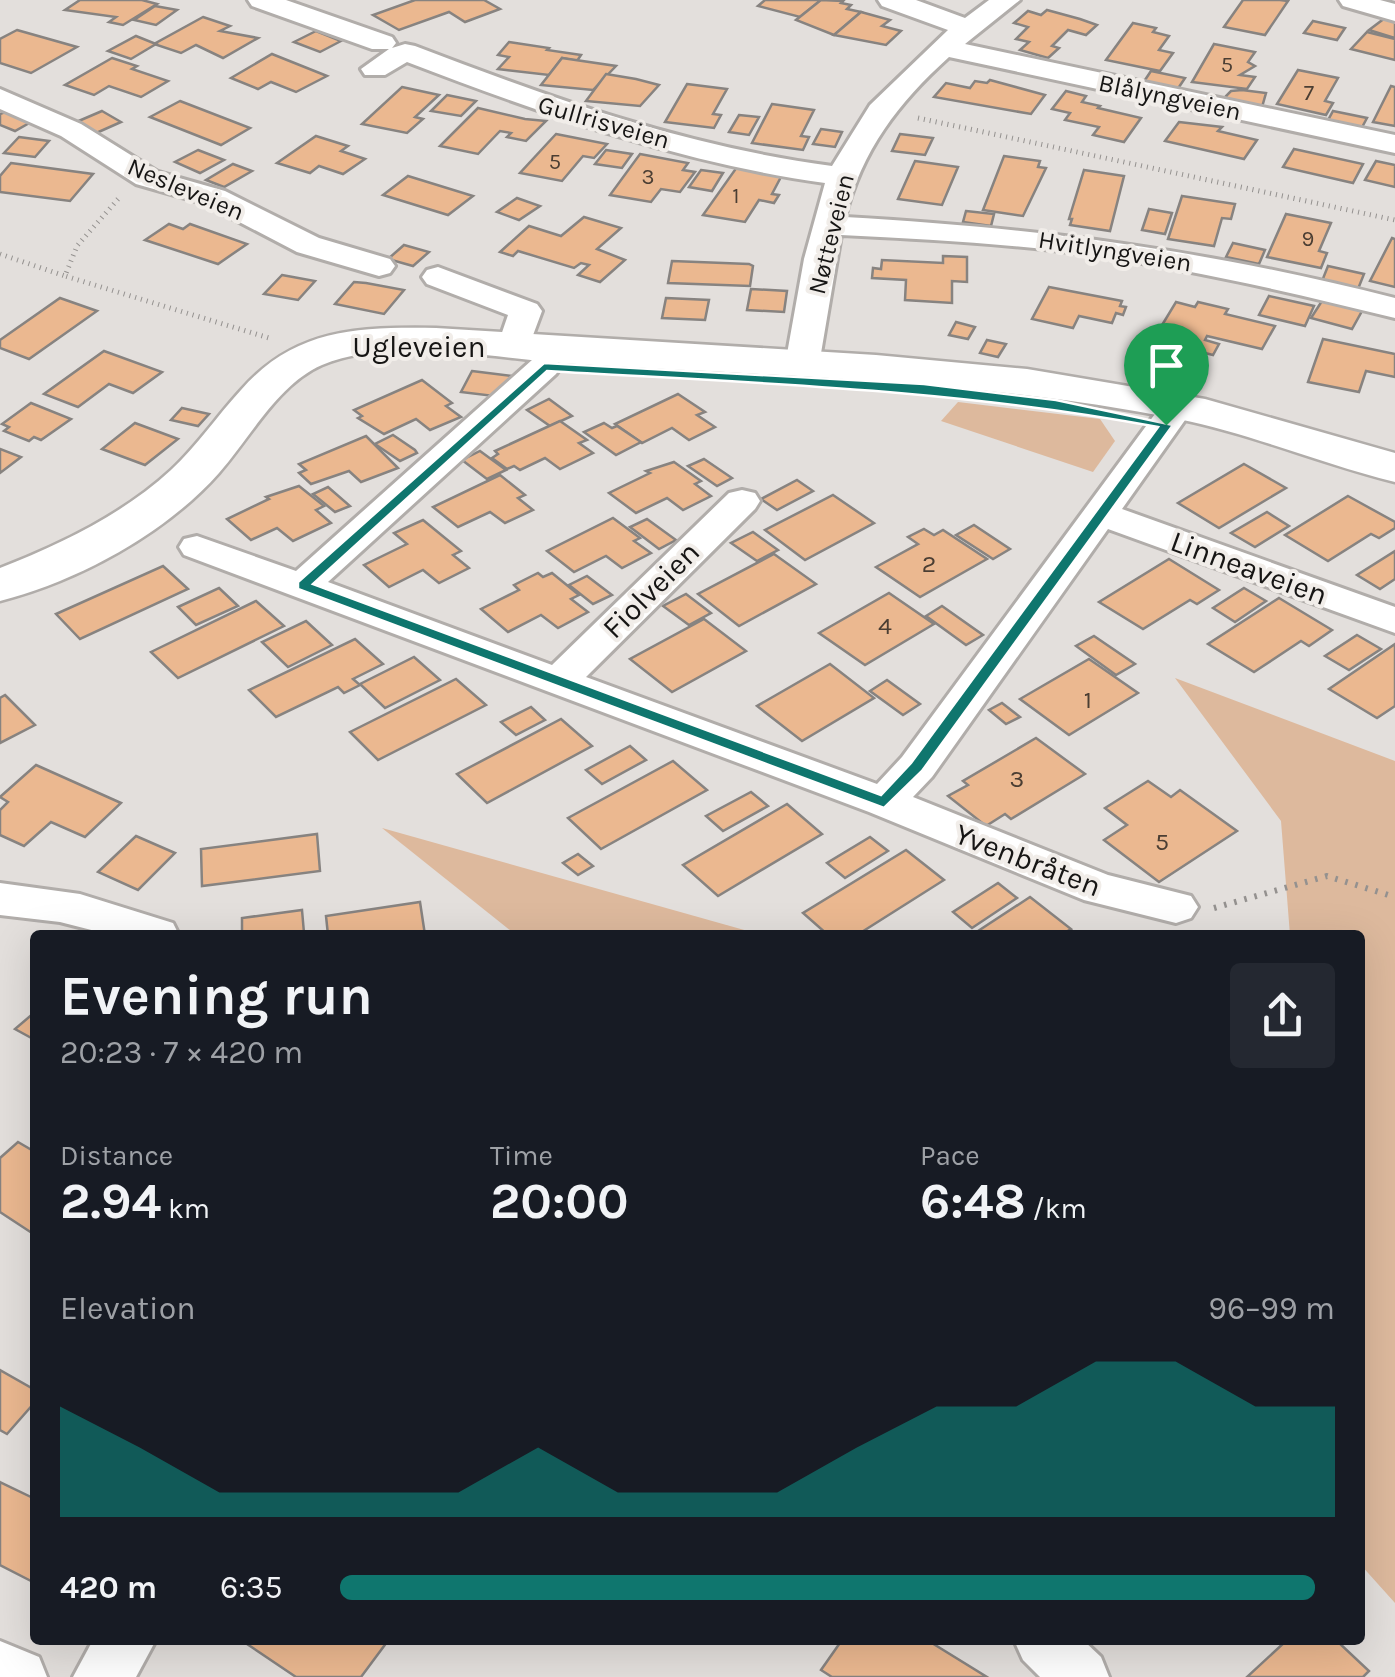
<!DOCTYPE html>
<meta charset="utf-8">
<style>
:root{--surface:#171b24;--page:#242831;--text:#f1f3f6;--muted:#9ea1a6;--accent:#0f766e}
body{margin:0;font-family:Karla,sans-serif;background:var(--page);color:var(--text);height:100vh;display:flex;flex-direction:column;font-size:38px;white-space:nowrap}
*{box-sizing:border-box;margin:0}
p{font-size:32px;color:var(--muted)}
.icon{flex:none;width:55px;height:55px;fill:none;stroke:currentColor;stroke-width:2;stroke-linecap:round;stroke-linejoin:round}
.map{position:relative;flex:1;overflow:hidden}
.sheet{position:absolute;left:30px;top:930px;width:1335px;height:715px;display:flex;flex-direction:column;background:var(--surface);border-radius:10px;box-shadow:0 10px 40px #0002}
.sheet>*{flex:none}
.pin{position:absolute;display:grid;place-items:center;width:85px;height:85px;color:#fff;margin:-102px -42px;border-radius:50% 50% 50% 0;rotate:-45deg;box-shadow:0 0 10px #0007}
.pin .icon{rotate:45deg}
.round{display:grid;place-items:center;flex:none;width:105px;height:105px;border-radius:10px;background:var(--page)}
.headline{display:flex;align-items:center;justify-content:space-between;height:170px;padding:0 30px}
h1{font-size:55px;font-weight:700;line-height:75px}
.stats{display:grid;grid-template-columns:repeat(3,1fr);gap:15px;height:170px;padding:10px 30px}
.stats div{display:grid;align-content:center}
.stats b{font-size:50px;font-weight:700}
.stats small{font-size:28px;font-weight:400}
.stats p{font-size:28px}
.chart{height:280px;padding:20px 30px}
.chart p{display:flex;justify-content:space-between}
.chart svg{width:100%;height:180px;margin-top:10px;fill:var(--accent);opacity:.7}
ul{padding:0 30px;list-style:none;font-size:32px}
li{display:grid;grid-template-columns:160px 120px 1fr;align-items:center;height:75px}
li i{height:25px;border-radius:12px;background:var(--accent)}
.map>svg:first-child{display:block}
</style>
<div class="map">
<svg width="1395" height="1677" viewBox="0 0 1395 1677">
<rect width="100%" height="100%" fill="#e3dfdc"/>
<g fill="#ddb99d">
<polygon points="958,402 1100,419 1115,441 1093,472 941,421"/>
<polygon points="1175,678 1395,761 1395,1603 1360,1564 1360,935 1290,935 1281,821"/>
<polygon points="382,828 762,935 516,935"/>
</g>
<g fill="#ebb890" stroke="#878380" stroke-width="2.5">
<polygon points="80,0 142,0 157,4 123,25 109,22 116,17 65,10"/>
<polygon points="415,0 484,0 500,9 465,22 449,12 399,30 373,15"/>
<polygon points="765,0 821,0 800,17 758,6"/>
<polygon points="821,0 843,1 841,3 851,5 847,9 861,12 834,35 796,20"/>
<polygon points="1243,0 1280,0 1288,1 1265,35 1224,27"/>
<polygon points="155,6 177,10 156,25 134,20"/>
<polygon points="1047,10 1080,19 1097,25 1086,35 1068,30 1052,46 1059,48 1048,58 1020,50 1029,42 1016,39 1028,27 1014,23 1028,11 1041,15"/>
<polygon points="861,12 890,20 882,26 901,31 886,45 834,35"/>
<polygon points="203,17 230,26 220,31 258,38 223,58 196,45 181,53 154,44"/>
<polygon points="1385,18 1395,21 1395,38 1369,30"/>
<polygon points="1313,21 1345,28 1337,40 1304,33"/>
<polygon points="1133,23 1156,28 1153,32 1169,36 1159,50 1173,53 1160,71 1106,60"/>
<polygon points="17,30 77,47 31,73 0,63 0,39"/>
<polygon points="316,31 341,41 320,52 294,42"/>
<polygon points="1367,32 1395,39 1395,60 1351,49"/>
<polygon points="136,36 156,44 131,59 108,51"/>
<polygon points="509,42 549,48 547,50 581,55 577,61 562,58 549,75 498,69 509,57 498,55"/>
<polygon points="1214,44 1255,52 1248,62 1255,66 1240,75 1255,77 1247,89 1192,82"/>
<polygon points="272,54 327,76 296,92 271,82 258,89 231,78"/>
<polygon points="112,58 137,66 132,69 168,81 141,97 109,86 94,95 65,85"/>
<polygon points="562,58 616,66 593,90 541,85"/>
<polygon points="1298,70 1338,78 1325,101 1333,103 1326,115 1277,104"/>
<polygon points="1151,71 1185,78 1175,93 1141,86"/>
<polygon points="606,74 636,79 659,85 640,106 586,101"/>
<polygon points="990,80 1045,95 1031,114 934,97 946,83 970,88 975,81 987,83"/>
<polygon points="687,84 727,89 713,114 721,115 714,128 665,122"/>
<polygon points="1391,86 1395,87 1395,126 1373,122"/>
<polygon points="402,87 439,95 415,117 423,119 407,133 362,124"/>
<polygon points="1242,90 1266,93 1262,107 1228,102 1226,96 1231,91"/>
<polygon points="1066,91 1086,96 1082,102 1100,106 1098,108 1141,118 1124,142 1093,135 1099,127 1065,120 1070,113 1052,109"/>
<polygon points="447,95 476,101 461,116 431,111"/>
<polygon points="180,101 250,128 221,145 150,117"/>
<polygon points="772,104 814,110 801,136 809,137 803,150 752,143"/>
<polygon points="478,108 525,119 546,121 526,141 507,137 511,133 500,131 478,154 440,146"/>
<polygon points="102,111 121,122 94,134 74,123"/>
<polygon points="1333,111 1367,118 1360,131 1326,124"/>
<polygon points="5,112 31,122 15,131 0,125 0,114"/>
<polygon points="739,115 759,117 749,135 729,132"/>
<polygon points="1179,122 1222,127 1218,131 1257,140 1244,159 1165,141"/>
<polygon points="821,129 842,132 835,147 813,144"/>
<polygon points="556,134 607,144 594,158 583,156 562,181 520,173"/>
<polygon points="900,134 933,138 925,155 892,151"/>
<polygon points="316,136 348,146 341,151 365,159 343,174 319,166 310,173 277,163"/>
<polygon points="19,137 49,141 35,157 4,153"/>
<polygon points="1294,149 1363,164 1353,183 1283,167"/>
<polygon points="198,150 224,160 200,173 175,162"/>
<polygon points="606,150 632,154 622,168 595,164"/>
<polygon points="640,154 688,163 683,170 695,172 680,192 661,189 651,202 610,195"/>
<polygon points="1004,156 1040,161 1038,167 1046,168 1023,216 983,210"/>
<polygon points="915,161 958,167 942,205 898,199"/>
<polygon points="1376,161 1395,165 1395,187 1365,180"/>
<polygon points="11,163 93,174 70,201 0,192 0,176"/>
<polygon points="233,164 252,171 224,187 206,180"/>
<polygon points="737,167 782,175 772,194 779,195 774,203 759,200 745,222 703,215"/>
<polygon points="701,170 723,173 712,191 689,187"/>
<polygon points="1084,170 1124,176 1110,231 1070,225 1072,219 1069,219"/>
<polygon points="408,176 473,196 448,215 383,195"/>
<polygon points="1182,196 1235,204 1231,219 1222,218 1214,246 1168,239"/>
<polygon points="517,198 540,206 519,220 497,212"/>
<polygon points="1149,209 1172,213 1165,234 1142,230"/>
<polygon points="966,211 994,214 991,226 963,222"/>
<polygon points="1286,214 1331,223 1319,251 1327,253 1321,268 1267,257"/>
<polygon points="584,217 621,228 597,249 625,260 600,282 578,275 589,265 581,263 574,268 518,251 513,256 500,252 529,226 561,236"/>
<polygon points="169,224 183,229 190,224 247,244 218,264 145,240"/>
<polygon points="1392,238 1395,239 1395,287 1370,281"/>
<polygon points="1233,243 1265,250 1259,264 1226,257"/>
<polygon points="404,245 429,252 413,266 388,259"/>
<polygon points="943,256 967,257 967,282 952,281 952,303 905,300 906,280 872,278 873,268 881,269 882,260 943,263"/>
<polygon points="672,261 749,264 753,266 750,286 668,283"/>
<polygon points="1328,266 1364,274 1358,289 1322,281"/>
<polygon points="282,275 315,281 298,300 264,294"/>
<polygon points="354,282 366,283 404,290 384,314 335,304"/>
<polygon points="1049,287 1122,301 1120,306 1126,307 1123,315 1116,313 1112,323 1079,316 1073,328 1032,319"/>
<polygon points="751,289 787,291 784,312 747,310"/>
<polygon points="1269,296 1314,306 1305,326 1259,315"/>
<polygon points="60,298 97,311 29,359 0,348 0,340"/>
<polygon points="666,298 709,300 705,320 662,318"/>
<polygon points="1322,301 1362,311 1352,329 1311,318"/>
<polygon points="1176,302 1195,307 1198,302 1228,309 1225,314 1275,326 1262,349 1207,336 1205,340 1219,344 1213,355 1153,340"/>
<polygon points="956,322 975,327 968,339 949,335"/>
<polygon points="1323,339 1395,354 1395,377 1366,371 1359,392 1308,382"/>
<polygon points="987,340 1006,344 998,357 980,353"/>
<polygon points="104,351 162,372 133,393 109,384 78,407 44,394"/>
<polygon points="472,371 512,376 502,397 461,392"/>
<polygon points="422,380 452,403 446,406 461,417 430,430 416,419 384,434 358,418 362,416 354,410"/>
<polygon points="678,394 705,412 697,415 715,427 689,440 672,428 642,443 615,424"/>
<polygon points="549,399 572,416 550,426 527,410"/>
<polygon points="31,403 71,419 41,440 34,437 29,441 4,431 9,427 2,424"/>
<polygon points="182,408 209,414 198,426 171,420"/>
<polygon points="560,421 587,440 579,443 593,453 560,469 545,458 520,470 514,466 507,469 492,458 498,454 495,451"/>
<polygon points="135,423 178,439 145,465 102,449"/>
<polygon points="604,423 612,428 617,426 641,442 616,455 584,432"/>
<polygon points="393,435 415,450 417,453 400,461 375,444"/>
<polygon points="366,436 398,468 361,482 349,471 311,484 299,473 306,470 299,464"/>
<polygon points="0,449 21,457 0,473"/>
<polygon points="480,451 506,470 487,479 462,460"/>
<polygon points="704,459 732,478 717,486 688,466"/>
<polygon points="674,462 701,481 695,484 711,496 683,510 667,498 636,513 609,493 650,473 646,471"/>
<polygon points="1244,464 1286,488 1219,528 1178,503"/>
<polygon points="500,475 525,495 518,498 533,510 505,523 490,512 458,527 433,507"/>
<polygon points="797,480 813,491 777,510 761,499"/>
<polygon points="299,486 324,506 316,510 331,523 293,541 277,528 251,540 227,519 269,499 266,497"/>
<polygon points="328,487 350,506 335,512 313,494"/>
<polygon points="833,495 874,523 805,560 765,530"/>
<polygon points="1348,496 1395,522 1395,528 1379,538 1371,534 1328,561 1285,535"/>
<polygon points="1267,512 1289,526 1255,547 1231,533"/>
<polygon points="613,518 640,538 634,541 651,553 622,568 606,556 574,572 547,551"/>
<polygon points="647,519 676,540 659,549 630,527"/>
<polygon points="423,520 461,551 453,555 469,568 439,583 423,570 389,587 364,565 407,544 394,533"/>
<polygon points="974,525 1010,549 993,559 956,535"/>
<polygon points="924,529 934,535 943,530 987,559 920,597 876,567 918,544 908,537"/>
<polygon points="753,532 778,550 757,561 731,543"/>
<polygon points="1395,551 1395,579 1380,589 1357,575"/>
<polygon points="774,554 816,584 739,626 698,594"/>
<polygon points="1169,559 1219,590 1197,604 1190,600 1143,629 1099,602"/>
<polygon points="163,566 188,589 80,639 56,614"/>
<polygon points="538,573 543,577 552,573 579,595 571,599 588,612 558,628 541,615 508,632 481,609 519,590 514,585"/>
<polygon points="587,576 612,595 593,604 569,585"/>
<polygon points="219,588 238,606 196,625 178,607"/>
<polygon points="1244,588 1266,601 1235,622 1213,608"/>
<polygon points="889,593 934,624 865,665 819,633"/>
<polygon points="686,594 711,613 689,625 663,606"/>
<polygon points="1279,598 1332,630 1309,646 1301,641 1254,672 1208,644"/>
<polygon points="256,601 284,626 178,678 151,652"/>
<polygon points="942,606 983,635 966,645 926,616"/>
<polygon points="704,619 746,651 672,692 630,659"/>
<polygon points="306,621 332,645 288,667 262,642"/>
<polygon points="1357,635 1381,649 1349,670 1325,656"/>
<polygon points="1094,636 1135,664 1116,675 1076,646"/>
<polygon points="355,639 383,664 353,679 360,685 344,693 338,687 276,717 249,690"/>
<polygon points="1395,644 1395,706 1377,718 1329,689"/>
<polygon points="414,657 440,680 385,708 360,684"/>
<polygon points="1089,659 1138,693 1069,735 1020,699"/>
<polygon points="830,664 874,698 802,741 757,706"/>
<polygon points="456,679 486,705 378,760 350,732"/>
<polygon points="887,680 920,704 903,715 870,691"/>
<polygon points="5,695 35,725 0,743 0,698"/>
<polygon points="1002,703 1020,717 1006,724 989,710"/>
<polygon points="531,707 545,720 516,735 501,722"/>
<polygon points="561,719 592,746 487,803 457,774"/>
<polygon points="1036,738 1085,774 1011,819 1005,814 986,826 948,796 968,785 963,781"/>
<polygon points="630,746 646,760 602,784 586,770"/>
<polygon points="673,761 707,790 601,849 568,818"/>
<polygon points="36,765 121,803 85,837 51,822 24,846 0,835 0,810 8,802 0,797"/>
<polygon points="1148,781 1171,797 1180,790 1237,831 1159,882 1104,840 1127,825 1105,808"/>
<polygon points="751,792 768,806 723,831 706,816"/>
<polygon points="787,804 822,834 718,896 683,865"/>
<polygon points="317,834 320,871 202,886 201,849"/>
<polygon points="136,836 175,853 138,890 98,872"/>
<polygon points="870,837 888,851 845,878 827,863"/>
<polygon points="906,850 944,880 857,935 828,935 803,913"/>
<polygon points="578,854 593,866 578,875 563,863"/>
<polygon points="998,883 1017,898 972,928 953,912"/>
<polygon points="1030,897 1071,929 1061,935 972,935"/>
<polygon points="420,902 425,935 328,935 326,916"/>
<polygon points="302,910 304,933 242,935 242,918"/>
<polygon points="35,1012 35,1040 15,1029"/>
<polygon points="18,1142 35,1152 35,1235 0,1212 0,1158"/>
<polygon points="0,1370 35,1390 35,1402 7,1434 0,1430"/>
<polygon points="0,1482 35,1499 35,1583 0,1565"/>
<polygon points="241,1640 384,1640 387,1642 361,1677 296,1677"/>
<polygon points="842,1640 927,1640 987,1677 832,1677 821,1670"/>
<polygon points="1287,1640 1336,1640 1369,1671 1363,1677 1247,1677"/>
</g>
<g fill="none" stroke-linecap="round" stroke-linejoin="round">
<defs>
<g id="street">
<path d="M248,0h38l106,37 4,6 -4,5 13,-4 10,2c136,52 272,101 417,120l38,-61 78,-75 -66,-24 -4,-6h38l49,18 24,-18h31l-55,44 430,91v18l-446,-96c-51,46 -87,93 -104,160 193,11 362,33 550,81v20c-105,-26 -209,-50 -317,-65 -78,-10 -158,-14 -237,-18l-22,130 -5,7h-24l-5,-7 19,-106 21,-76c-145,-20 -282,-69 -418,-121l-22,13h-20l-4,-6 28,-20h-17l-120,-43z"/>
<polygon points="1339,0 1380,0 1395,4 1395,21 1343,6"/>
<polygon points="0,89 81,124 158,172 225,191 319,238 390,259 395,266 390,273 379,276 297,252 203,203 136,184 61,136 0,109"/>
<polygon points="438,267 537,304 542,311 526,354 502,354 497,347 508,315 427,284 422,277 427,270"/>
<polygon points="544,357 556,360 561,367 556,374 328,582 552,665 729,493 742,490 755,493 760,501 755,509 586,677 877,784 902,757 1166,399 1178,396 1190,399 1195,406 1122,509 1395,607 1395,633 1108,529 932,777 913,797 1108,875 1191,896 1198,907 1191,918 1176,923 1084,900 869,812 184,555 179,547 184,539 197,536 296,571 532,360"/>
<polygon points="0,883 80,894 173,923 179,935 111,935 60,922 0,915"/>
<polygon points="93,1640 156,1640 136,1677 73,1677"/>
<polygon points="1014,1640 1083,1640 1101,1657 1109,1677 1040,1677 1023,1660"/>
<polygon points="0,1641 39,1657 47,1677 0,1677"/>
</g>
<path id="secondary" d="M436,328l440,27 151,14 178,30 190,54v29c-73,-18 -143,-48 -217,-63 -198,-39 -400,-43 -601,-55 -74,-4 -186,-29 -255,1 -44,19 -72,73 -103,108 -54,61 -141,108 -219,128v-33c61,-24 122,-53 171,-98 26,-24 46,-54 70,-80 54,-62 118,-63 195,-62z"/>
</defs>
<use href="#street" stroke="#b1adaa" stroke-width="6"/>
<use href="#secondary" stroke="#b1adaa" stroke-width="5"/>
<g stroke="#94918f" stroke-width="5" stroke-dasharray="1 5" stroke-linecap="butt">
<polyline points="918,118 1395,220"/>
<polyline points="118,199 77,246 65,276 269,338"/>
<polyline points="0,254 65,276"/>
</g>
<polyline stroke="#94918f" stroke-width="6" stroke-dasharray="2.5 8" stroke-linecap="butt" points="1214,908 1327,876 1395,897"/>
<use href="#street" fill="#fff" fill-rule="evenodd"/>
<use href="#secondary" fill="#fff" fill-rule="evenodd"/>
</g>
<path fill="#0f766e" stroke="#fff" stroke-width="2.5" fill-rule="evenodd" d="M544,363l380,21 132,16 117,25 -251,346 -38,37 -586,-219v-7zM547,371c205,12 409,18 611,56l-247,336 -30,32 -568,-211z"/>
<g text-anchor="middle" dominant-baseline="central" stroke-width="8" stroke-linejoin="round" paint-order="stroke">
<g font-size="22" fill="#4b3e33">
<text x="1227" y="65">5</text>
<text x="1309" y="93">7</text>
<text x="555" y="162">5</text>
<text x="648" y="177">3</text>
<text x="736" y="196">1</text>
<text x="1308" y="239">9</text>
</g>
<g font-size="25" fill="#161514" stroke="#f1ede9">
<text transform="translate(1170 97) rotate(12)">Blålyngveien</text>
<text transform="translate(604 122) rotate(16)">Gullrisveien</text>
<text transform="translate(186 189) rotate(23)">Nesleveien</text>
<text transform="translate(831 234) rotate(-76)">Nøtteveien</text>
<text transform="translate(1115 251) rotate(9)">Hvitlyngveien</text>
</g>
<g font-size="25" fill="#4b3e33">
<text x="929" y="563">2</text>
<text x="885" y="625">4</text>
<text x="1088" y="699">1</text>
<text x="1017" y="778">3</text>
<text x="1162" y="841">5</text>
</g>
<g font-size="30" fill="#161514" stroke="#f1ede9">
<text x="419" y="347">Ugleveien</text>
<text transform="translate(1249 568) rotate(20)">Linneaveien</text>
<text transform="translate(651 590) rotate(-45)">Fiolveien</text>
<text transform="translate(1028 860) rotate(21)">Yvenbråten</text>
</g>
</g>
</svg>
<div class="pin" style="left:1166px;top:425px;background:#1e9e55"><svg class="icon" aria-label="arrive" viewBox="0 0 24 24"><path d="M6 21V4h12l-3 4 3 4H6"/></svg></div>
<section class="sheet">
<div class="headline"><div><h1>Evening run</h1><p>20:23 · 7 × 420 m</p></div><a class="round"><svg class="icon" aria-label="share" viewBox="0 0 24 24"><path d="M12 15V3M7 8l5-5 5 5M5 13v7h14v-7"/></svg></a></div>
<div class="stats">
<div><p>Distance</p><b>2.94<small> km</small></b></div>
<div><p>Time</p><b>20:00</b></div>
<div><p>Pace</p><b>6:48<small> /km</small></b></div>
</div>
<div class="chart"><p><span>Elevation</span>96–99 m</p>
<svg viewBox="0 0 160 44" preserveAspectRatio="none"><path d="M0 44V17L10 27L20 38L30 38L40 38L50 38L60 27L70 38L80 38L90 38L100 27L110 17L120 17L130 6L140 6L150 17L160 17V44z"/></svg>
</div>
<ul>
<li><b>420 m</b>6:35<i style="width:98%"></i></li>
</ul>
</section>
</div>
